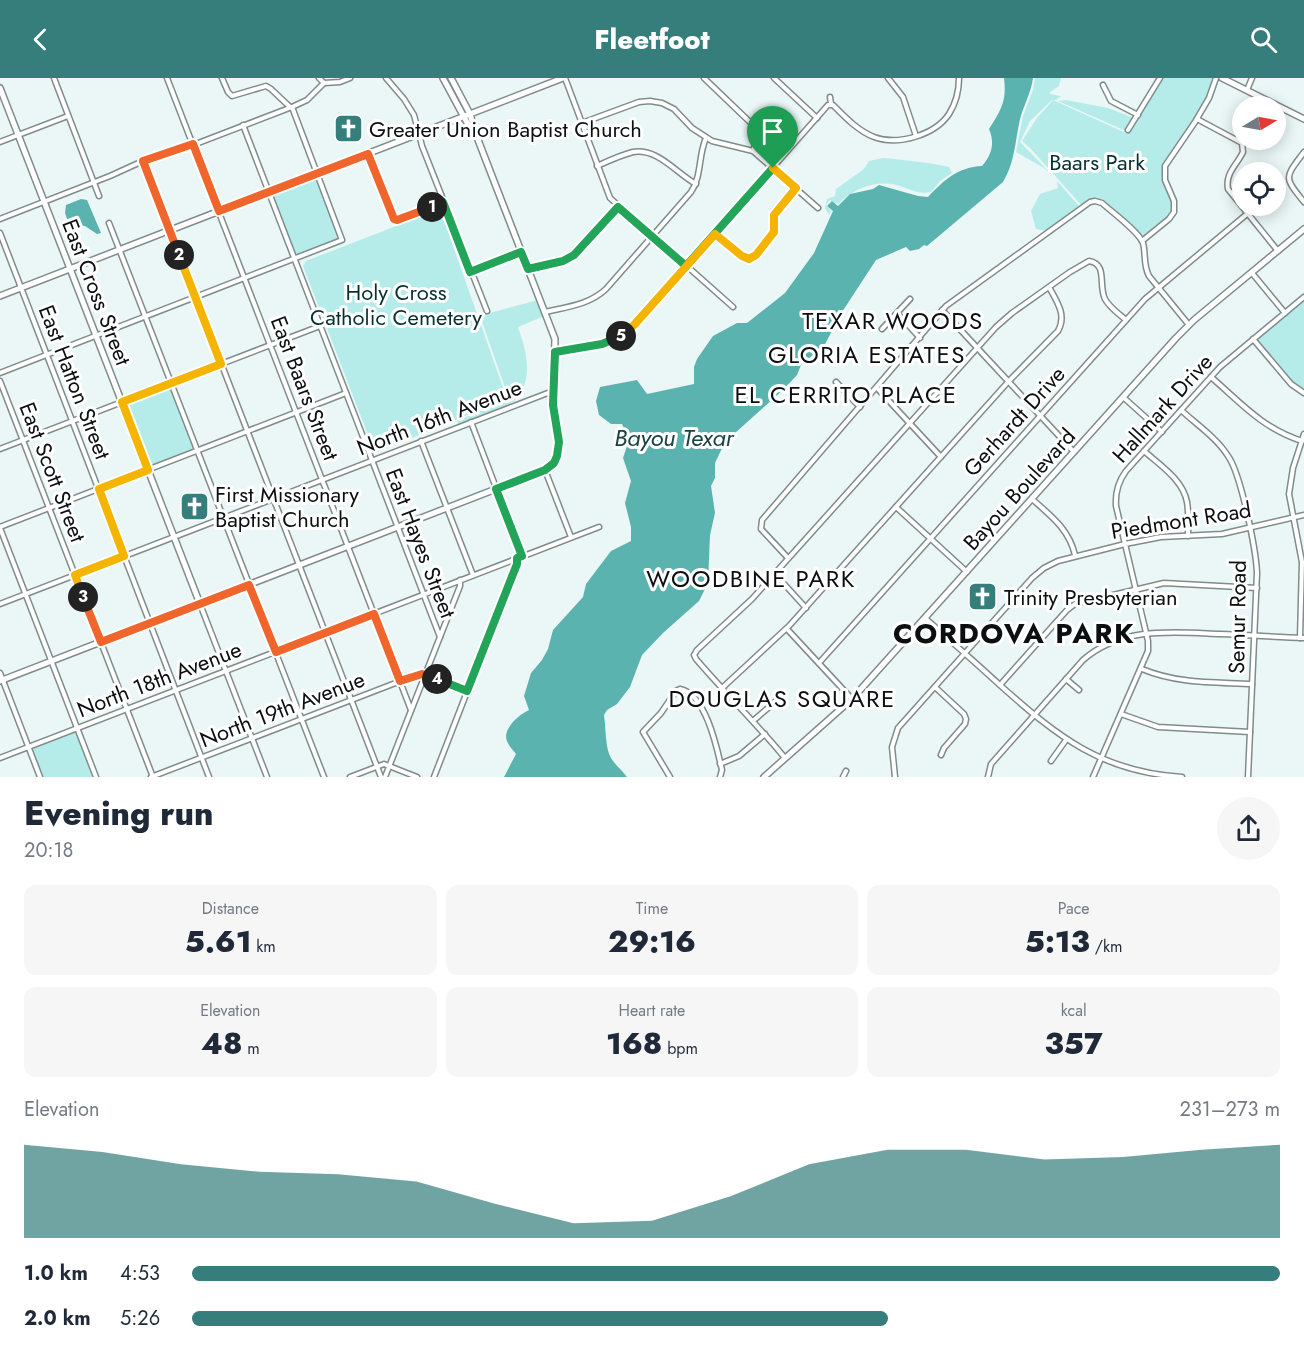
<!DOCTYPE html>
<meta charset="utf-8">
<style>
:root{--surface:#fff;--page:#f6f6f7;--text:#1f2937;--muted:#747a83;--accent:#357e7b}
body{margin:0;font-family:Jost,sans-serif;background:var(--page);color:var(--text);height:100vh;display:flex;flex-direction:column;font-size:22px;white-space:nowrap}
*{box-sizing:border-box;margin:0}
p{font-size:20px;color:var(--muted)}
.icon{flex:none;width:33px;height:33px;fill:none;stroke:currentColor;stroke-width:2;stroke-linecap:round;stroke-linejoin:round}
.map{position:relative;height:699px;overflow:hidden}
.side{display:flex;flex-direction:column;background:var(--surface);flex:1}
.side>*{flex:none}
.needle{width:39px;rotate:80deg}
.fabs{position:absolute;left:1232px;top:18px;display:grid;gap:12px}
.fabs a{display:grid;place-items:center;width:54px;height:54px;border-radius:50%;background:var(--surface);box-shadow:0 3px 15px #0003;font-size:30px}
.pin{position:absolute;display:grid;place-items:center;width:51px;height:51px;color:#fff;margin:-62px -26px;border-radius:50% 50% 50% 0;rotate:-45deg;box-shadow:0 0 6px #0007}
.pin .icon{rotate:45deg}
.km{position:absolute;width:30px;height:30px;margin:-15px;border-radius:50%;background:#222;color:#fff;font-size:16px;line-height:30px;text-align:center}
.round{display:grid;place-items:center;flex:none;width:63px;height:63px;border-radius:32px;background:var(--page)}
.headline{display:flex;align-items:center;justify-content:space-between;height:102px;padding:0 24px}
h1{font-size:33px;font-weight:800;line-height:45px}
.metrics{display:grid;grid-template-columns:repeat(3,1fr);gap:9px;height:102px;padding:6px 24px}
.metrics div{display:grid;align-content:center;border-radius:12px;background:var(--page);text-align:center}
.metrics b{font-size:30px;font-weight:800}
.metrics small{font-size:16px;font-weight:400}
.metrics p{font-size:16px}
.chart{height:168px;padding:12px 24px}
.chart p{display:flex;justify-content:space-between}
.chart svg{width:100%;height:108px;margin-top:6px;fill:var(--accent);opacity:.7}
ul{padding:0 24px;list-style:none;font-size:20px}
li{display:grid;grid-template-columns:96px 72px 1fr;align-items:center;height:45px}
li i{height:15px;border-radius:8px;background:var(--accent)}
header{display:flex;justify-content:space-between;align-items:center;height:78px;padding:0 24px;background:var(--accent);color:#fff;font-size:27px;font-weight:800}
.map>svg:first-child{display:block}
</style>
<header><svg class="icon" aria-label="back" viewBox="0 0 24 24"><path d="M15 5l-7 7 7 7"/></svg>Fleetfoot<svg class="icon" aria-label="search" viewBox="0 0 24 24"><circle cx="10" cy="10" r="6"/><path d="M15 15l6 6"/></svg></header>
<div class="map">
<svg width="1304" height="699" viewBox="0 0 1304 699">
<rect width="100%" height="100%" fill="#eaf7f6"/>
<g fill="#b5ece9">
<polygon points="1035,0 1061,0 1059,8 1050,14 1050,16 1061,18 1056,22 1052,22 1030,43 1020,64 1053,98 1044,90 1016,74 1023,38 1033,12"/>
<polygon points="1160,0 1216,0 1195,44 1168,81 1164,98 1174,123 1172,138 1142,163 1102,125 1095,123 1083,129 1031,71 1022,63 1037,40 1053,22 1126,55"/>
<polygon points="1066,22 1108,30 1134,40 1126,53 1058,23"/>
<path d="M883,80c22,2 44,4 66,9l3,6 -12,8 -9,11c-12,2 -17,-1 -28,-5 -23,-9 -48,0 -65,17l-8,-4 -4,5 5,6 -2,4 -4,-7 2,-9 8,-3 1,-7 28,-20 5,-8z"/>
<polygon points="317,95 342,162 294,181 268,114"/>
<polygon points="1057,103 1079,128 1047,153 1036,151 1031,133 1040,116 1058,110"/>
<polygon points="440,131 507,321 375,375 303,188 306,183"/>
<polygon points="1304,219 1304,315 1296,310 1253,261"/>
<path d="M538,222l6,16 -26,11c8,23 16,50 -1,71 -7,9 -47,23 -59,27l-1,-4 52,-22 -30,-86 7,1z"/>
<polygon points="170,308 194,371 149,389 125,325"/>
<polygon points="76,653 93,699 43,699 32,670"/>
</g>
<g fill="#5bb3af">
<path d="M1004,0h29c-2,15 -9,26 -13,41 -5,22 -5,43 -17,63l-76,64 -3,-1 -5,4 -9,2 -4,-4 -30,13 -34,52 -18,34 -23,19 -4,10 -13,14 -59,53 -10,21v15l-4,8 4,27 -5,22 -2,48 -9,18 -36,32 -21,22 -12,32 -13,17 -10,6 -3,5c2,13 1,33 7,43 4,7 11,12 16,19h-123l12,-23c-4,-5 -10,-11 -10,-18 1,-11 14,-22 23,-26l-5,-14 7,-23 11,-13 6,-11 5,-19 30,-33 3,-13 25,-33 20,-10v-14l-6,-24 6,-22 -8,-23 4,-12 -1,-12 -4,-10h-11l-12,-9 -3,-14 4,-14 37,-7 10,14 47,-10v-17l3,-8 16,-23 24,-13h10l38,-30 29,-40 19,-42 -6,-5 5,-5 6,5 12,-12 23,-5 6,-4 39,11 10,1c16,-17 30,-30 54,-31 10,-12 13,-23 7,-37 12,-19 18,-28 15,-51z"/>
<polygon points="81,121 87,122 101,155 97,156 85,148 69,146 65,135 66,127"/>
</g>
<g fill="none" stroke-linecap="round" stroke-linejoin="round">
<defs>
<g id="minor">
<polyline points="54,0 99,118"/>
<polyline points="167,0 411,632"/>
<polyline points="222,0 228,14 232,18 266,8 271,11 290,29"/>
<polyline points="319,0 324,5 340,4 350,0"/>
<polyline points="386,0 404,21 414,37 422,68 487,233"/>
<polyline points="565,0 610,120 733,229"/>
<polyline points="704,0 753,47 757,61 753,73"/>
<polyline points="774,0 817,40"/>
<polyline points="888,0 903,19 916,58"/>
<polyline points="1103,7 1111,23 1138,37"/>
<polyline points="1247,12 1252,0"/>
<polyline points="830,19 831,26"/>
<path d="M1197,41l45,24 1,9c-6,13 -18,21 -15,37l50,62"/>
<polyline points="582,45 639,24 650,23 662,25 674,31 692,50 712,63 753,73 818,130"/>
<polyline points="243,47 440,559"/>
<polyline points="1128,52 1160,0"/>
<polyline points="0,64 68,38"/>
<path d="M1304,74c-19,26 -21,24 0,50"/>
<polyline points="368,76 395,142 443,124"/>
<polyline points="143,83 381,699"/>
<path d="M597,88c11,-5 24,-11 36,-14 25,-4 43,21 63,32"/>
<polyline points="0,141 110,98 143,83 175,74 292,29 307,22 324,5"/>
<polyline points="109,145 324,699"/>
<polyline points="0,155 209,699"/>
<polyline points="715,155 742,179 752,180 774,154 773,138 796,110"/>
<polyline points="1142,163 1169,141 1174,134 1174,123 1165,102 1165,88 1195,44 1209,20 1216,0"/>
<polyline points="528,191 563,183 574,177 618,129"/>
<polyline points="470,194 521,174"/>
<polyline points="1252,195 1285,235"/>
<polyline points="942,232 1074,374"/>
<path d="M545,234c21,-5 44,-7 61,-23l85,-97c11,-16 7,-36 15,-54"/>
<polyline points="898,236 920,260"/>
<polyline points="882,251 910,221"/>
<polyline points="1253,261 1291,306 1304,315"/>
<path d="M555,274c26,-4 52,-6 74,-22l199,-225h5c12,12 25,26 41,32 24,9 61,-2 75,-23 7,-11 10,-24 10,-36"/>
<polyline points="0,295 342,162 292,29"/>
<path d="M1211,299c30,26 51,51 91,64"/>
<polyline points="0,303 153,699"/>
<polyline points="836,304 860,329"/>
<polyline points="877,310 941,379"/>
<polyline points="1123,319 1162,354"/>
<path d="M1181,332c15,14 36,28 47,46 13,18 28,94 29,117l-9,204"/>
<polyline points="471,344 522,478"/>
<polyline points="421,363 473,497"/>
<polyline points="0,371 320,248"/>
<path d="M1144,373c16,14 39,29 43,51 2,11 1,23 1,34"/>
<polyline points="545,392 571,459"/>
<path d="M1032,421c19,17 37,30 43,56"/>
<polyline points="896,429 967,494"/>
<polyline points="0,449 346,315"/>
<polyline points="0,450 96,699"/>
<path d="M788,480l-27,-29 1,-9 184,-214 144,-104 5,-1 7,2c11,10 36,28 41,40 3,11 0,22 6,33l40,49"/>
<polyline points="775,496 806,530"/>
<polyline points="0,526 553,313"/>
<polyline points="200,526 267,699"/>
<path d="M925,540c26,23 51,45 76,68 57,51 101,86 181,91"/>
<polyline points="787,551 852,621"/>
<polyline points="1300,560 1302,484 1289,416 1293,390 1304,356"/>
<polyline points="819,585 1145,221 1247,136"/>
<path d="M1142,591c36,15 72,13 110,15"/>
<polyline points="0,595 40,699"/>
<polyline points="1066,601 1079,612"/>
<polyline points="1000,607 1067,532 1075,526 1164,505 1257,510"/>
<polyline points="935,609 964,636 966,641 965,646 944,670 941,677"/>
<path d="M721,611l68,-63 219,-244 50,-51c9,-16 -1,-29 -9,-44"/>
<polyline points="1121,636 1158,649 1250,654"/>
<polyline points="753,643 783,617"/>
<polyline points="0,680 599,449"/>
<path d="M785,680c-28,-34 -60,-65 -89,-99l-2,-4 3,-5 55,-51 244,-272 16,-14 58,-41 19,-11c19,3 9,24 16,38 4,8 14,15 21,21"/>
<polyline points="1051,683 1066,662"/>
<polyline points="720,686 739,678 765,656"/>
<polyline points="151,699 419,596 467,613"/>
<polyline points="350,699 384,686 417,699"/>
<polyline points="385,699 460,508 460,502"/>
<polyline points="434,699 517,485 517,480"/>
<path d="M670,699l-27,-45 18,-19 15,-22 4,-2c26,5 37,59 42,81l-2,7"/>
<polyline points="843,699 846,693"/>
<polyline points="895,699 892,669 898,650 1032,500 1044,490 1058,483 1125,466 1161,459 1222,456 1304,437"/>
<path d="M988,699l3,-13 92,-104c39,-34 90,-28 137,-26 28,1 56,3 84,4"/>
<path d="M1093,699l55,-126v-10l-32,-135c-1,-13 2,-24 10,-35l94,-104 84,-70"/>
</g>
<g id="tertiary">
<polyline points="443,0 471,52 475,54"/>
<polyline points="0,10 200,526"/>
<polyline points="0,218 563,0"/>
<polyline points="0,603 545,392 556,381 559,368 553,327 555,261 475,54 470,36 451,0"/>
</g>
<g id="secondary">
<polyline points="1222,0 1304,41"/>
<polyline points="764,699 852,621 1176,260 1194,242 1304,151"/>
</g>
</defs>
<use href="#minor" stroke="#808c8b" stroke-width="7"/>
<use href="#tertiary" stroke="#808c8b" stroke-width="8"/>
<use href="#secondary" stroke="#808c8b" stroke-width="8"/>
<use href="#minor" stroke="#fff" stroke-width="4"/>
<use href="#tertiary" stroke="#fff" stroke-width="5"/>
<use href="#secondary" stroke="#fff" stroke-width="5"/>
</g>
<g fill="none" stroke-linecap="round" stroke-linejoin="round">
<defs>
<polyline id="split-1" points="432,129 443,124 470,194 521,174 528,191 563,183 574,177 618,129 686,188 773,90"/>
<polyline id="split-2" points="179,177 143,83 193,66 219,133 368,76 394,141 397,142 432,129"/>
<polyline id="split-3" points="83,519 75,497 124,478 99,411 148,392 122,324 221,286 179,177"/>
<polyline id="split-4" points="83,519 101,564 249,507 276,574 374,536 400,603 422,596 437,601"/>
<polyline id="split-5" points="437,601 467,613 517,486 517,480 522,478 496,411 545,392 554,385 557,378 559,364 553,327 555,274 602,266 621,258"/>
<polyline id="split-6" points="621,258 634,247 715,156 742,178 749,181 756,177 774,154 774,137 796,110 773,90"/>
</defs>
<use href="#split-1" stroke="#fff" stroke-width="12"/>
<use href="#split-2" stroke="#fff" stroke-width="12"/>
<use href="#split-3" stroke="#fff" stroke-width="12"/>
<use href="#split-4" stroke="#fff" stroke-width="12"/>
<use href="#split-5" stroke="#fff" stroke-width="12"/>
<use href="#split-6" stroke="#fff" stroke-width="12"/>
<use href="#split-1" stroke="#22a559" stroke-width="8"/>
<use href="#split-2" stroke="#f0652b" stroke-width="8"/>
<use href="#split-3" stroke="#f5b400" stroke-width="8"/>
<use href="#split-4" stroke="#f0652b" stroke-width="8"/>
<use href="#split-5" stroke="#22a559" stroke-width="8"/>
<use href="#split-6" stroke="#f5b400" stroke-width="8"/>
</g>
<defs>
<symbol id="church-square" viewBox="-11 -11 22 22"><rect x="-9" y="-9" width="18" height="18" rx="4" fill="#357e7b" stroke="#fff"/><path d="M-1.2-6h2.4v3.5h3.3v2.4h-3.3V6h-2.4V-.1h-3.3v-2.4h3.3Z" fill="#fff"/></symbol>
</defs>
<g fill-rule="evenodd">
<use href="#church-square" x="332" y="34" width="33" height="33"/>
<use href="#church-square" x="178" y="412" width="33" height="33"/>
<use href="#church-square" x="966" y="502" width="33" height="33"/>
</g>
<g text-anchor="middle" dominant-baseline="central" stroke-width="6" stroke-linejoin="round" paint-order="stroke">
<g font-size="22" fill="#0b0f0f" stroke="#fff" text-anchor="start">
<text x="369" y="51">Greater Union Baptist Church</text>
<text x="215" y="416">First Missionary<tspan x="215" dy="25">Baptist Church</tspan></text>
<text x="1004" y="519">Trinity Presbyterian</text>
</g>
<g font-size="22" fill="#043130" stroke="#fff">
<text x="1097" y="84">Baars Park</text>
<text x="396" y="214">Holy Cross<tspan x="396" dy="25">Catholic Cemetery</tspan></text>
</g>
<g font-size="22" fill="#0b0f0f" stroke="#fff">
<text transform="translate(97 214) rotate(69)">East Cross Street</text>
<text transform="translate(75 304) rotate(69)">East Hatton Street</text>
<text transform="translate(305 310) rotate(69)">East Baars Street</text>
<text transform="translate(1162 330) rotate(-48)">Hallmark Drive</text>
<text transform="translate(439 339) rotate(-21)">North 16th Avenue</text>
<text transform="translate(1014 343) rotate(-48)">Gerhardt Drive</text>
<text transform="translate(53 394) rotate(69)">East Scott Street</text>
<text transform="translate(1019 411) rotate(-48)">Bayou Boulevard</text>
<text transform="translate(1181 442) rotate(-9)">Piedmont Road</text>
<text transform="translate(421 465) rotate(69)">East Hayes Street</text>
<text transform="translate(1237 539) rotate(-89)">Semur Road</text>
<text transform="translate(159 601) rotate(-21)">North 18th Avenue</text>
<text transform="translate(282 631) rotate(-21)">North 19th Avenue</text>
</g>
<g font-size="24" letter-spacing="1.5" fill="#0b0f0f" stroke="#fff">
<text x="893" y="242">TEXAR WOODS</text>
<text x="867" y="276">GLORIA ESTATES</text>
<text x="846" y="316">EL CERRITO PLACE</text>
<text x="751" y="500">WOODBINE PARK</text>
<text x="782" y="620">DOUGLAS SQUARE</text>
</g>
<g font-size="24" font-style="italic" fill="#194240" stroke="#fff">
<text x="674" y="359">Bayou Texar</text>
</g>
<g font-size="28" font-weight="bold" letter-spacing="1.5" fill="#0b0f0f" stroke="#fff">
<text x="1014" y="555">CORDOVA PARK</text>
</g>
</g>
</svg>
<div class="fabs">
<a><svg class="needle" viewBox="-14 -14 28 28"><path d="M0-13l5 13h-10z" fill="#e53935"/><path d="M0 13l5-13h-10z" fill="#747a83"/></svg></a>
<a><svg class="icon" aria-label="locate" viewBox="0 0 24 24"><circle cx="12" cy="12" r="6"/><path d="M12 2v4M12 18v4M2 12h4M18 12h4"/></svg></a>
</div>
<div class="pin" style="left:773px;top:90px;background:#1e9e55"><svg class="icon" aria-label="arrive" viewBox="0 0 24 24"><path d="M6 21V4h12l-3 4 3 4H6"/></svg></div>
<b class="km" style="left:432px;top:129px">1</b>
<b class="km" style="left:179px;top:177px">2</b>
<b class="km" style="left:83px;top:519px">3</b>
<b class="km" style="left:437px;top:601px">4</b>
<b class="km" style="left:621px;top:258px">5</b>
</div>
<section class="side">
<div class="headline"><div><h1>Evening run</h1><p>20:18</p></div><a class="round"><svg class="icon" aria-label="share" viewBox="0 0 24 24"><path d="M12 15V3M7 8l5-5 5 5M5 13v7h14v-7"/></svg></a></div>
<div class="metrics">
<div><p>Distance</p><b>5.61<small> km</small></b></div>
<div><p>Time</p><b>29:16</b></div>
<div><p>Pace</p><b>5:13<small> /km</small></b></div>
</div>
<div class="metrics">
<div><p>Elevation</p><b>48<small> m</small></b></div>
<div><p>Heart rate</p><b>168<small> bpm</small></b></div>
<div><p>kcal</p><b>357</b></div>
</div>
<div class="chart"><p><span>Elevation</span>231–273 m</p>
<svg viewBox="0 0 160 44" preserveAspectRatio="none"><path d="M0 44V6L10 9L20 14L30 17L40 18L50 21L60 30L70 38L80 37L90 27L100 14L110 8L120 8L130 12L140 11L150 8L160 6V44z"/></svg>
</div>
<ul>
<li><b>1.0 km</b>4:53<i style="width:100%"></i></li>
<li><b>2.0 km</b>5:26<i style="width:64%"></i></li>
</ul>
</section>
